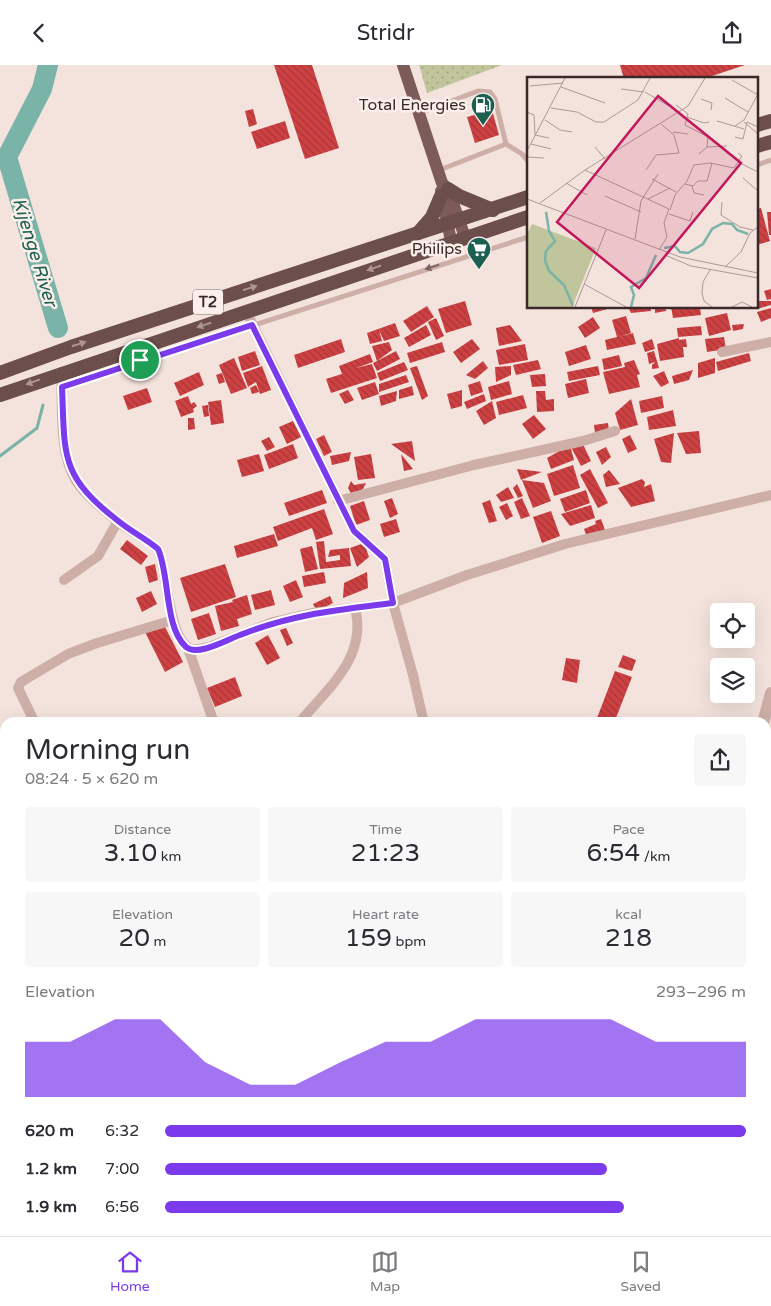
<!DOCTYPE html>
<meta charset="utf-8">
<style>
:root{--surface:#fff;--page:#f7f7f7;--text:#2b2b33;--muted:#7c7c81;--line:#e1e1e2;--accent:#7c3aed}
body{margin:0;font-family:"Varela Round",sans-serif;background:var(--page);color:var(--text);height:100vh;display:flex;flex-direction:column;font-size:19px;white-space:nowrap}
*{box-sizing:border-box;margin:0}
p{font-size:16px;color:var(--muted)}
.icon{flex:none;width:28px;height:28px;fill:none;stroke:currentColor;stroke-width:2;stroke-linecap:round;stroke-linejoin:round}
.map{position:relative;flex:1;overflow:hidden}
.details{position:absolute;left:0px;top:652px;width:771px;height:519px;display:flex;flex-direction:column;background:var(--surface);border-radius:15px 15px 0 0;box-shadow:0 5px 20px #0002}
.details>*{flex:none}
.buttons{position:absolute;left:710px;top:538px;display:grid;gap:10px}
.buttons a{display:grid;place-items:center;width:45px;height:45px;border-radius:5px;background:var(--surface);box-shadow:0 5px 20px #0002;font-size:25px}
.pin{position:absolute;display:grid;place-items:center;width:42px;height:42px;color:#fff;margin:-21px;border:2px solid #fff;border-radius:50%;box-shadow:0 1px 5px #0007}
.round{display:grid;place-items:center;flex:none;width:52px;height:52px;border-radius:5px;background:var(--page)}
.summary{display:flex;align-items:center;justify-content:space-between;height:85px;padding:0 25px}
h1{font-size:28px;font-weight:600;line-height:38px}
.stats{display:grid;grid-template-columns:repeat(3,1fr);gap:8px;height:85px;padding:5px 25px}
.stats div{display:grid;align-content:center;border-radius:5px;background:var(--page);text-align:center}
.stats b{font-size:25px;font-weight:600}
.stats small{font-size:14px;font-weight:400}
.stats p{font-size:14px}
.chart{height:140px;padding:10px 25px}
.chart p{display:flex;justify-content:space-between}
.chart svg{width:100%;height:90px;margin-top:5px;fill:var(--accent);opacity:.7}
ul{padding:0 25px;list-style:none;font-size:16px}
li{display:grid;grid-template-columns:80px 60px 1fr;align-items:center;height:38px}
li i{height:12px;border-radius:6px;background:var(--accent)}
header{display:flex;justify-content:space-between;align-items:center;height:65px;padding:0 25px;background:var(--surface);font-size:22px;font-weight:600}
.tabs{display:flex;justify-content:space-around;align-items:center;height:70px;border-top:1px solid var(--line);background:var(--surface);font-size:14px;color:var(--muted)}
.tabs a{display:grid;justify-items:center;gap:2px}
.tabs .on{color:var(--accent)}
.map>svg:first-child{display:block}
</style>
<header><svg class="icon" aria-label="back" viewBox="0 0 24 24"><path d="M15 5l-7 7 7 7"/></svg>Stridr<svg class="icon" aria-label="share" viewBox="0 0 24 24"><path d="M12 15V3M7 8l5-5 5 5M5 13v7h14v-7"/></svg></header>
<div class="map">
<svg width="771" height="1171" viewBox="0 0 771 1171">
<defs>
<pattern id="grass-dots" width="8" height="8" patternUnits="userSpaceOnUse" patternTransform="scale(1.25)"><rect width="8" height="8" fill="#c1c59b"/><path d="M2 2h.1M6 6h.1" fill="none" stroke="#a7a986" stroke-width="1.8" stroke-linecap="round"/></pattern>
<pattern id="building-back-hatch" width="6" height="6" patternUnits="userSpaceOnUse" patternTransform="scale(1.25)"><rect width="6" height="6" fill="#ce4143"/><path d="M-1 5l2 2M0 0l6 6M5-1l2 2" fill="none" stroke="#a83638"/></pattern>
</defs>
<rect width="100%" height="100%" fill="#f4e3dd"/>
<polygon fill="url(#grass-dots)" points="419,0 502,0 427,28"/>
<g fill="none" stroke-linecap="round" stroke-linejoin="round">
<polyline stroke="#7ab3a7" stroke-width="3" points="0,391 37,363 43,340"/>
<polyline stroke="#7ab3a7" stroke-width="20" points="48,0 42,24 7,92 58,263"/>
</g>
<g fill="url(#building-back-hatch)">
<polygon points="274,0 312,0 339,83 305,94"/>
<polygon points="620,0 745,0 703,14 624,14"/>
<polygon points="253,44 257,59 249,62 245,46"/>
<polygon points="492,45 499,70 475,78 467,52"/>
<polygon points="285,56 290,73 257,84 251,67"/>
<polygon points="761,143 770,176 757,180 757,144"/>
<polygon points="767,147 771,147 771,170 769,170"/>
<polygon points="771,224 771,234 767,235 764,226"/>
<polygon points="465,236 472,260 446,268 438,244"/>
<polygon points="757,236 771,236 771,240 757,244"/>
<polygon points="427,241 434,252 411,267 403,256"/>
<polygon points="591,242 611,242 611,243 593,248"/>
<polygon points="628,242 650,242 651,246 631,248"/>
<polygon points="655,242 665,242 666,246 655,248"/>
<polygon points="671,242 700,242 701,250 673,253"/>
<polygon points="771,243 771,253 761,257 757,247"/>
<polygon points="727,248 731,265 709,271 705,253"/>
<polygon points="626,251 631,268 619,272 633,268 636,279 607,285 605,275 617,272 612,255"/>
<polygon points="593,252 600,263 585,273 578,262"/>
<polygon points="436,253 444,271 436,275 428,257"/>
<polygon points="395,258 400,271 384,276 379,265 382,276 370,279 367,268"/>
<polygon points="744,259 743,264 733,266 732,260"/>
<polygon points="426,260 431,270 409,282 404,273"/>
<polygon points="510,260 522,276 499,281 496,263"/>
<polygon points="701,261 702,270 678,272 677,263"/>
<polygon points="724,272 726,284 707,287 705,274"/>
<polygon points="679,273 679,275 686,274 687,282 683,282 684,292 660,296 657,279"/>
<polygon points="341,274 345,287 298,303 294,290"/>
<polygon points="472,274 480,284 461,298 453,287"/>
<polygon points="652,274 655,284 645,287 642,278"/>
<polygon points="389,277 392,285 377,296 372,281"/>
<polygon points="442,277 445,287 410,298 407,288"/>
<polygon points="525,279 528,295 499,300 496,285"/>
<polygon points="586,280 591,294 569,301 565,287"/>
<polygon points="255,286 260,300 242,306 238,292"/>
<polygon points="396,286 400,294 377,306 373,298"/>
<polygon points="654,286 659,303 652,304 652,300 655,297 649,299 647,288"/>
<polygon points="749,288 751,296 718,306 716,297"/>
<polygon points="370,289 373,297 356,303 372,299 377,313 331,328 326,314 342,309 339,301"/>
<polygon points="619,290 622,301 604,305 602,294"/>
<polygon points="234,293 247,323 231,329 219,300"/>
<polygon points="715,293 715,308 698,313 698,298"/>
<polygon points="538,295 541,304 516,310 513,300"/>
<polygon points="634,295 640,309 637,310 640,322 609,329 603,307 625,302 624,298"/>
<polygon points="483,296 488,303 475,314 466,310"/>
<polygon points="404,297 408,305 380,316 377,308"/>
<polygon points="262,301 271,325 260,329 256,317 248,322 243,308"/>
<polygon points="417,301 428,331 422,335 410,303"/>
<polygon points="511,301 511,310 496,317 495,302"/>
<polygon points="598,301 600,310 569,316 567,307"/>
<polygon points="693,305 689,315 674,319 672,311"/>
<polygon points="664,306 669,318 661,322 653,311"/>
<polygon points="199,307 204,320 180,331 174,318"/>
<polygon points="222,308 225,317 219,319 216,310"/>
<polygon points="545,309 546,321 532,322 530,310"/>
<polygon points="406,310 409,317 379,327 379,319"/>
<polygon points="586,314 589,328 568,333 565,319"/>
<polygon points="480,316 483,327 471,331 468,320"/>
<polygon points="509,316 512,329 491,335 488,322"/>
<polygon points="375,317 379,329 362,335 357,323"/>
<polygon points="256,320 259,327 252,329 250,323"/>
<polygon points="412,321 414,330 399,334 399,325"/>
<polygon points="147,323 152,337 128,345 123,331"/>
<polygon points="348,325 354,335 345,339 339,329"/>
<polygon points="462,325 462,341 451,344 447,329"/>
<polygon points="397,326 396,336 381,341 379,331"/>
<polygon points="536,326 545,326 546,335 554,334 554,346 537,347"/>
<polygon points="484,329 486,336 467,344 464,337"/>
<polygon points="523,330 527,343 499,350 496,337"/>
<polygon points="188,331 191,339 194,337 197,341 193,344 194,347 181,352 175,336"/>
<polygon points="662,331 664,343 641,348 639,336"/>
<polygon points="631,334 638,360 620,365 615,348"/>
<polygon points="221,335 224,358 211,360 208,337"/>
<polygon points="492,336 496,353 484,360 476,346"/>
<polygon points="208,340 209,351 204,352 202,341"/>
<polygon points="673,345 676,361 649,365 647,352"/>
<polygon points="534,350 546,364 533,374 522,359"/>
<polygon points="188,353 194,353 195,364 188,365"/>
<polygon points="293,356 301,372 287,379 279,362"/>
<polygon points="608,358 609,366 595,368 594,360"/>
<polygon points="699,366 701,388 686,389 677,368"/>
<polygon points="674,368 671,398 661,397 654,374"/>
<polygon points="324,370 332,387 324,391 316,374"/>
<polygon points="630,370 637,384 628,388 622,374"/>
<polygon points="269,372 275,382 267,386 261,376"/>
<polygon points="581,375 591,396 581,401 570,380"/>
<polygon points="412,376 415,396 391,379"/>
<polygon points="293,379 298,393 269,404 264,390"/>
<polygon points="570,380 574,395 551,404 547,393"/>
<polygon points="606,382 611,392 602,400 596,387"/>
<polygon points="351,387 349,396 332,400 330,391"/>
<polygon points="259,389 264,406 242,412 237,395"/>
<polygon points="371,389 375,413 358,415 354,392"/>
<polygon points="401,389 413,404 404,406"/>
<polygon points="573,400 580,423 554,431 547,409"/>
<polygon points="517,404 542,407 521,415"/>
<polygon points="590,404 608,438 598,443 580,410"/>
<polygon points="609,405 620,419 606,422 603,410"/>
<polygon points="642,414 645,417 644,422 651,419 655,436 631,442 618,423"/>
<polygon points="522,415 544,418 551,436 533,443"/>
<polygon points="351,416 354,420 366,418 363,424 352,430 348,423"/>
<polygon points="517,419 523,431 518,433 513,423"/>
<polygon points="508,422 514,433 501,437 496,430"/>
<polygon points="322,425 327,438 289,451 284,438"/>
<polygon points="586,425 590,438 565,447 560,434"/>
<polygon points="392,433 398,449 390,453 384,436"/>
<polygon points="522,433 530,451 521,454 514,437"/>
<polygon points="490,435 497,456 489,458 482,438"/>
<polygon points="364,436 370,455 356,460 350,441"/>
<polygon points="507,438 513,451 506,455 499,442"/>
<polygon points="591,440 595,453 570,461 561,449"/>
<polygon points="324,444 333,469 316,475 312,463 278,476 273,462"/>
<polygon points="551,446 560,471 542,478 533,452"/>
<polygon points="396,454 400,467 384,472 380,459"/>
<polygon points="601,454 605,465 587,472 584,464 596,459 595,456"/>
<polygon points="274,469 278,481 237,493 234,481"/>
<polygon points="127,475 148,491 141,500 120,484"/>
<polygon points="324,476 326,497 340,495 340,490 328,492 330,485 349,483 351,501 320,504 316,477"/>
<polygon points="364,478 369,492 357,502 350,483"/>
<polygon points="312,481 318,504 305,507 300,484"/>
<polygon points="155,499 158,515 149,518 145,502"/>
<polygon points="225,499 236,532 191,547 180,513"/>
<polygon points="324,507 326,518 304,522 302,511"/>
<polygon points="367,507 368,523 343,533 344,518"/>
<polygon points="296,515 303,532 290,537 283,521"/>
<polygon points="271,525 275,540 255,545 251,530"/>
<polygon points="151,526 157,539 142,547 136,533"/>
<polygon points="247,530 252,549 237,554 239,561 221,566 215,541 233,537 232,535"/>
<polygon points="330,531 333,538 317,546 313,539"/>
<polygon points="209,548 216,569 198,575 191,554"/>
<polygon points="163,558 183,597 165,607 145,567"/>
<polygon points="286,563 293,578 287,581 280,565"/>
<polygon points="268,570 280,593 267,600 255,578"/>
<polygon points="623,590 636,595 632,606 618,602"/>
<polygon points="566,593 580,595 577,618 562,615"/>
<polygon points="615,606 632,612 614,658 609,658 597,653"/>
<polygon points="235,612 242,631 215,642 207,623"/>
<polygon points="562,653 562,658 549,658 549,655"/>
<polygon points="582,655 582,656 593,655 593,658 573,658"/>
<polygon points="770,748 771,748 771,776 766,775"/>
<polygon points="769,863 771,863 771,876 766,874"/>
<rect x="766" y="941" width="5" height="28"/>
<polygon points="5,1134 5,1156 0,1158 0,1137"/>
</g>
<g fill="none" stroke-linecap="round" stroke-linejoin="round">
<g stroke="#cdafa8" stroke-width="5">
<polyline points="420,48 478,26 490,27 495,34 506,79"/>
<polyline points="757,100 771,95"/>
<polyline points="437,106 506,79 522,89 528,96"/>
<polyline points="62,322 528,172"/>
</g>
<g stroke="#cdafa8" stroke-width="10">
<polyline points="246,246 354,466 385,494 393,538 413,610 424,658"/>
<polyline points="722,287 771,277"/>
<path d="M61,307c2,34 -3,79 15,109 10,15 27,28 41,40 13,10 28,17 41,28 10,22 9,92 35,101l16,-3 64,-25 39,-9 81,-10 74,-28 98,-31 206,-49"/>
<polyline points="338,436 474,400 583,376 615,366"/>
<polyline points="64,515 98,491 118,456"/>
<polyline points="188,583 214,658"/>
<polyline points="35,658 18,623 21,617 68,589 97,578 173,555"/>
<path d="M299,658c28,-34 69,-66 56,-115"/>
<polyline points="766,1139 771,1139"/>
<polyline points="0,1165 5,1164"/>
<polyline points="23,1166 24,1171"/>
<polyline points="299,1166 314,1166"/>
<polyline points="506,1166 507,1171"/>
<polyline points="179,1171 184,1166"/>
<polyline points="617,1171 645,1166"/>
</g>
<g stroke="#cdafa8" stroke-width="12">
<polyline points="763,658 771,628"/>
<polyline points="581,1171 583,1166"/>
</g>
<g stroke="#7d5b58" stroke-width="12">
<polyline points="403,0 442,118 448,124 465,172"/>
<polyline points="441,126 451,176"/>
</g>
<g stroke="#6c4e4c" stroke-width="14">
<polyline points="757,60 771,56"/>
<polyline points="757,81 771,77"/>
<polyline points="448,124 459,131 493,145"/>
<polyline points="418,168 432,152 441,131"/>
<polyline points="0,308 71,282 528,132"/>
<polyline points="0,330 528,152"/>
</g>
</g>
<defs><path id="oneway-solid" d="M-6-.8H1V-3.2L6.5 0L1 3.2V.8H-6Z" transform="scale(1.25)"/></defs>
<use fill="#7c6562" href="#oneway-solid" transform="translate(432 202) rotate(162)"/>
<g fill="#ac9693">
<use href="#oneway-solid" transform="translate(374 203) rotate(161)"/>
<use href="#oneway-solid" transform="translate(250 223) rotate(-18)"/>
<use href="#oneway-solid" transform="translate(204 260) rotate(162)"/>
<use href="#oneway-solid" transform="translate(79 279) rotate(-18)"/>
<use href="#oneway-solid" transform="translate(33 317) rotate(160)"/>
</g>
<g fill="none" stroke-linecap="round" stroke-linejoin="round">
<defs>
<path id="route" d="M252,260l102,206 31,28 8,44c-56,7 -100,11 -153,32 -12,4 -42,22 -54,12 -22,-20 -16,-72 -28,-98 -13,-11 -28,-18 -41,-29 -58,-45 -52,-66 -55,-133z"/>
</defs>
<use href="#route" stroke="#fff" stroke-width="10"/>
<use href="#route" stroke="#7c3aed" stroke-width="6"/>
</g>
<defs>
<symbol id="fuel-pin" viewBox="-11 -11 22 30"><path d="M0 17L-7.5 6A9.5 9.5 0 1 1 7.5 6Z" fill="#1b5f51" stroke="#fbefea"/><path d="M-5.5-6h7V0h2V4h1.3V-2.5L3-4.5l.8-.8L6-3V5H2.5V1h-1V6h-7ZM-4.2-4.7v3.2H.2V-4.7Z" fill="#fff"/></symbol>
<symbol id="supermarket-pin" viewBox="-11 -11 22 30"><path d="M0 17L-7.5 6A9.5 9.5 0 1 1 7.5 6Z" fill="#1b5f51" stroke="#fbefea"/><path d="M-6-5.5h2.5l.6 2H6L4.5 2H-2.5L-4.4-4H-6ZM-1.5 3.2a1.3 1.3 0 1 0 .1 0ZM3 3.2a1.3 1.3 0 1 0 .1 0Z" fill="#fff"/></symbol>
</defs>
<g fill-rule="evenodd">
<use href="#fuel-pin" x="469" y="26" width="28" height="38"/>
<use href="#supermarket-pin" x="465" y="170" width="28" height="38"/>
</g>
<g text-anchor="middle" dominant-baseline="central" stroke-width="5" stroke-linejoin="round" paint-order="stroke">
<rect fill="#fbefea" stroke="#746462" stroke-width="1" x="193" y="224.5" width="30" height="25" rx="4"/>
<g font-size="15" font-weight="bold" fill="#3a2928">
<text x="208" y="237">T2</text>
</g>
<g font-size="16" fill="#3a2928" stroke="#fbefea" text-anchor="end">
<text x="466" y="40">Total Energies</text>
<text x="462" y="184">Philips</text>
</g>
<g font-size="18" font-style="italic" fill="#1b5f51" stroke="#fbefea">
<text transform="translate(35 187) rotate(73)">Kijenge River</text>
</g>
</g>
<g transform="translate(527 12)">
<rect width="231" height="231" fill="#f4e3dd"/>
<path d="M5,147l64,24 -24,59h-45v-73z" fill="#c1c59b"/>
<path fill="none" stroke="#7ab3a7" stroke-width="2.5" d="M19,135l3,19 6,10 -9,10 -1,9 4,11 15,14 9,21M137,171l11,-2 5,6 8,1 15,-9 9,-15 11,-6 9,1 5,6 11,4M104,230l3,-12 -3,-8 15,-9 10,-23"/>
<path fill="none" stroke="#aa9995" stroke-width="1" d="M205,3l26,15M3,9l33,-3M34,10l44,16M94,12l23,3M118,15l31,18M198,21l23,14M174,22l11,4 -1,7M149,28l12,9 -3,11 23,12 -1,10 -8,7M24,31l26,4 19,10h8l34,-22 12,-22M0,35l7,3 1,20 14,3M160,40l17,6 5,-1M18,43l15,10 12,2M190,44l27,8M217,45l14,12M208,49l9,-6 14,-26M146,55l15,2M208,60l8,2 4,-17 11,5M4,67l20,5M68,70l10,12M180,70l20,-1M0,74l38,-73M0,80l17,1M211,85l20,10M58,93l84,39 -5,14 3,14 -8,13M119,93l10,-15 23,-2 -5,-18 -13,-11M216,101l15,13M125,102l24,13M39,106l21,12M158,107l8,2 5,-5h9l5,-18M165,109l2,7 10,2M78,119l36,16M0,122l153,58 78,16M121,122l22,-11M195,125l-1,13 19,12 13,3M13,126l45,-33 103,-64 17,-28M143,133l5,-15 12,-14 7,-16 16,-2 24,5 8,-12 -4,-3M142,137l21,7 3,-9M108,162l6,-38 17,-27M138,178l26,11 67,12M198,190l16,-15 9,-19 8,-6M183,193l-7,12 -1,11 2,8 8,6M57,207l42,23M48,230l31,-77M205,230l10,-5 10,5"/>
<path fill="#c2185b" fill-opacity="0.15" stroke="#c2185b" stroke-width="2.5" d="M131,19l83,67 -102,125 -82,-66z"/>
<rect width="231" height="231" fill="none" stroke="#3a2928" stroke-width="2.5"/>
</g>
</svg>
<div class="buttons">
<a><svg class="icon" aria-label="locate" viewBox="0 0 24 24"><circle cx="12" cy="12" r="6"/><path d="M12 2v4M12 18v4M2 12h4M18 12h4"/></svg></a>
<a><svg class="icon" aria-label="layers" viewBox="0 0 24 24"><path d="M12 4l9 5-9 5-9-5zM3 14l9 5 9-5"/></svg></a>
</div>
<div class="pin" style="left:140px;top:295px;background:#1e9e55"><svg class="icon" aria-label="arrive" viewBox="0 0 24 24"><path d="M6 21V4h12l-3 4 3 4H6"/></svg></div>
<section class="details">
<div class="summary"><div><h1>Morning run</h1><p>08:24 · 5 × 620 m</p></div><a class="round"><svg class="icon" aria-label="share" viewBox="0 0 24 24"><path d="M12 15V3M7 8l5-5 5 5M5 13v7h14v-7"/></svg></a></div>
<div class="stats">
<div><p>Distance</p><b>3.10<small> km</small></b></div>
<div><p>Time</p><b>21:23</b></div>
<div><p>Pace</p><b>6:54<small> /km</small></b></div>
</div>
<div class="stats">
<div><p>Elevation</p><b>20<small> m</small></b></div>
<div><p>Heart rate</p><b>159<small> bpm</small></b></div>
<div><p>kcal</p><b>218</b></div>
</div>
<div class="chart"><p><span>Elevation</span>293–296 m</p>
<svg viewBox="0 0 160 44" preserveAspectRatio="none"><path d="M0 44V17L10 17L20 6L30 6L40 27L50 38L60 38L70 27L80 17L90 17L100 6L110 6L120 6L130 6L140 17L150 17L160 17V44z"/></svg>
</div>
<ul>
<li><b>620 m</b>6:32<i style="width:100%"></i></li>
<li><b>1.2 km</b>7:00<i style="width:76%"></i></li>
<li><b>1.9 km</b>6:56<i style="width:79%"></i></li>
</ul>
</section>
</div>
<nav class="tabs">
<a class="on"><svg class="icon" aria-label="home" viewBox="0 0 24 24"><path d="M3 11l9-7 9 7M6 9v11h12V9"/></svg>Home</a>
<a><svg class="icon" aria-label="map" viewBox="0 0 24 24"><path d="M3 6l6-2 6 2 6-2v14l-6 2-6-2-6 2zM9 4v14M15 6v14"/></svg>Map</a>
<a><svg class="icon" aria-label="saved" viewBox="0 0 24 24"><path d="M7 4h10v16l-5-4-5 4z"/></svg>Saved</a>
</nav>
